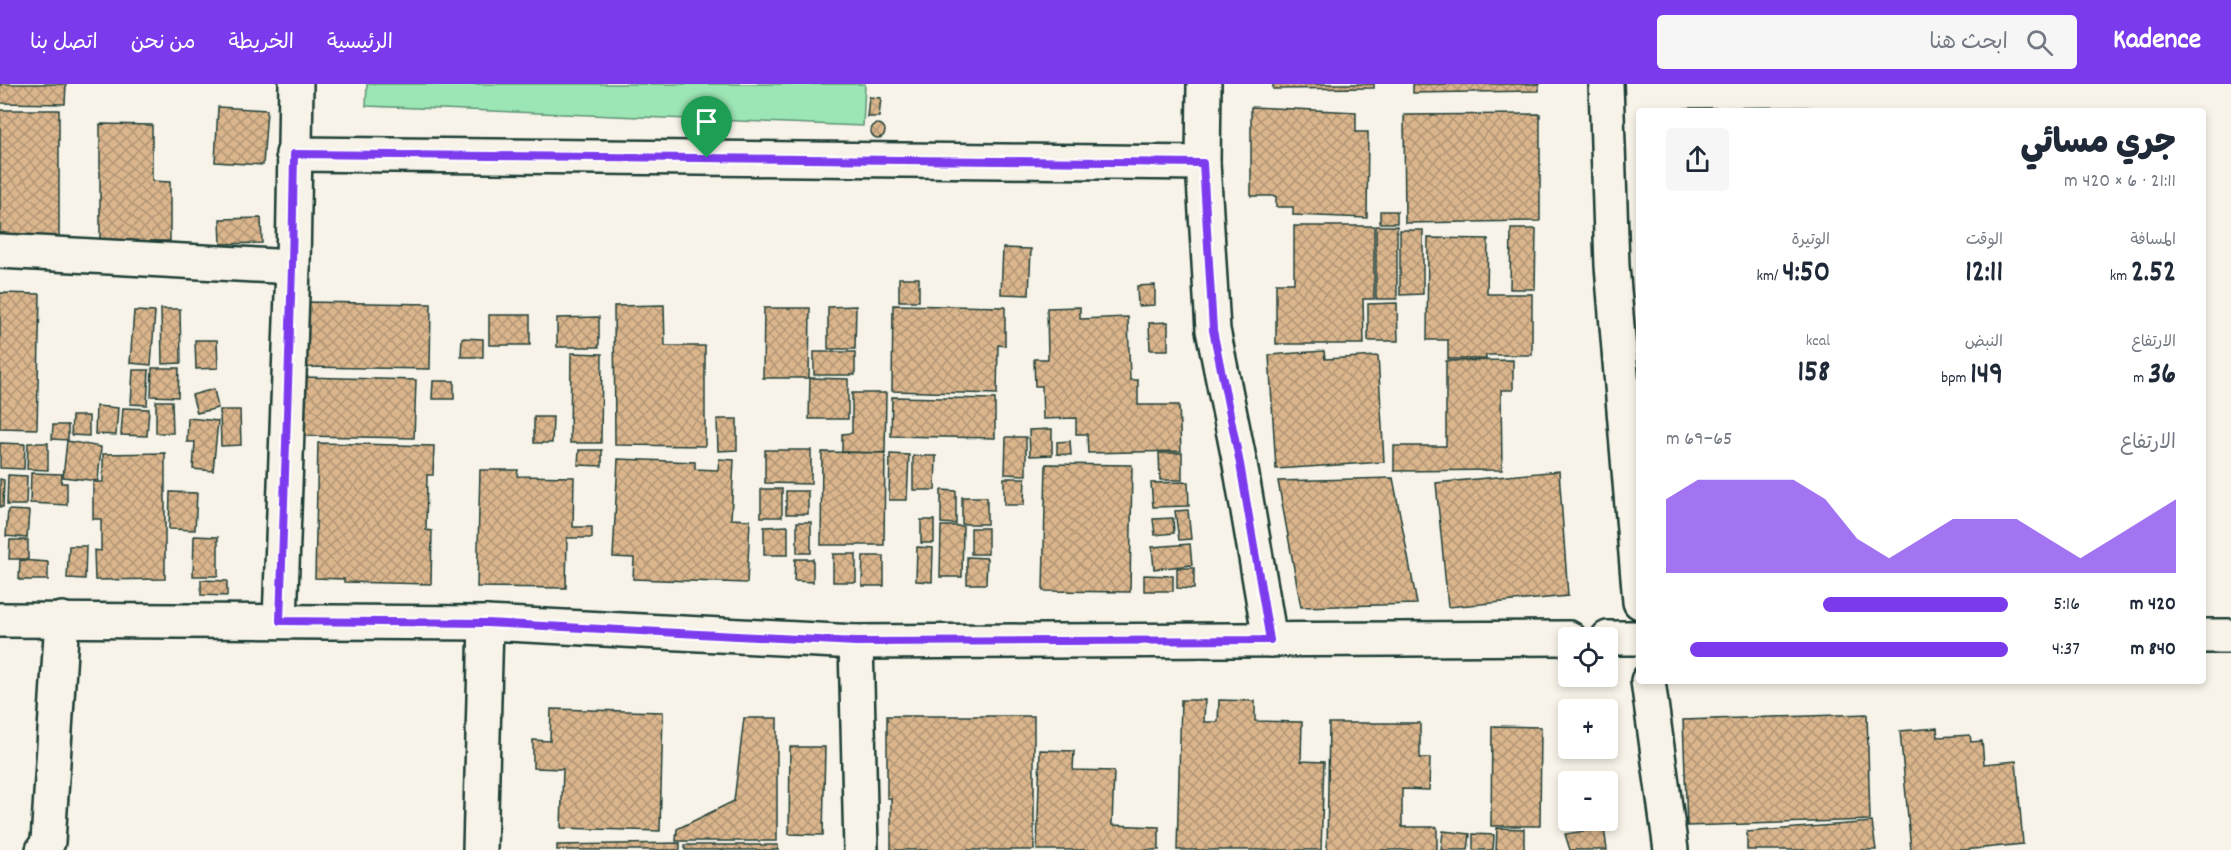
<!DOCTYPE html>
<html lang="ar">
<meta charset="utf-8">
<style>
:root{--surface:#fff;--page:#f6f6f7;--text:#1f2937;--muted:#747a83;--accent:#7c3aed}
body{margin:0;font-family:Dekko,"Playpen Sans Arabic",sans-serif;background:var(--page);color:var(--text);direction:rtl;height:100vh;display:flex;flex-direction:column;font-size:22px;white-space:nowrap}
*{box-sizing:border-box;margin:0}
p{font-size:20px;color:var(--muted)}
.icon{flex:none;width:33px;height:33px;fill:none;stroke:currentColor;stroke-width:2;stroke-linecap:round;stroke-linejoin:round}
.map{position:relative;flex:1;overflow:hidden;direction:ltr}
.panel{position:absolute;left:1636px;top:24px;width:570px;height:576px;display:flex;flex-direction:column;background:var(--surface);border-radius:6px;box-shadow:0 3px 9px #0003;direction:rtl}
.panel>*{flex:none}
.tools{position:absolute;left:1558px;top:543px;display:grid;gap:12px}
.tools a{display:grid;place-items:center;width:60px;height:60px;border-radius:6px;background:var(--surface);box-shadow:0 3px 9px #0003;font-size:30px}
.pin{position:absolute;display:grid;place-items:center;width:51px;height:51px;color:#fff;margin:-62px -26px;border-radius:50% 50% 50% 0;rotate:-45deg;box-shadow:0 0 6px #0007}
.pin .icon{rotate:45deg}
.round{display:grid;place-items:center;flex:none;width:63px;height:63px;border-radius:6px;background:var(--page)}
.summary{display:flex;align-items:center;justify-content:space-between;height:102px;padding:0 30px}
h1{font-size:33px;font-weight:800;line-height:45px}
.metrics{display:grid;grid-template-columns:repeat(3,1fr);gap:9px;height:102px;padding:6px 30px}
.metrics div{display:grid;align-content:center}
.metrics b{font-size:30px;font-weight:800}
.metrics small{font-size:16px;font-weight:400}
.metrics p{font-size:16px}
.chart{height:168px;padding:12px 30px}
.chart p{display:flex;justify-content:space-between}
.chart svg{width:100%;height:108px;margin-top:6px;fill:var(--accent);opacity:.7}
ul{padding:0 30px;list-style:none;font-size:20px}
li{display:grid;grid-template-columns:96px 72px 1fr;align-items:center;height:45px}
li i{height:15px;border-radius:8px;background:var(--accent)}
header{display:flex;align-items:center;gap:36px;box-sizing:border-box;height:84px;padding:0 30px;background:var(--accent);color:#fff}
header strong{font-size:28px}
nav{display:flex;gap:33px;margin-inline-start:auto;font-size:21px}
.search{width:420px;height:54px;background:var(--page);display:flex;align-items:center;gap:15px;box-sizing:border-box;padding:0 21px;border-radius:6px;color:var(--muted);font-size:22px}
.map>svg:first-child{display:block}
</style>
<header>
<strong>Kadence</strong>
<div class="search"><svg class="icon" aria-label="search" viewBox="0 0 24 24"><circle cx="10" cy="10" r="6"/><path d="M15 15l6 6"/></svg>ابحث هنا</div>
<nav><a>الرئيسية</a><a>الخريطة</a><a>من نحن</a><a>اتصل بنا</a></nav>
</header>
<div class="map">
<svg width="2231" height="766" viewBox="0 0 2231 766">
<defs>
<pattern id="building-cross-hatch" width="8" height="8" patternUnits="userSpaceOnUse" patternTransform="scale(1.5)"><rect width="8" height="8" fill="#dbb68d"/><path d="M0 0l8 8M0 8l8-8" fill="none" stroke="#b19574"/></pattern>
</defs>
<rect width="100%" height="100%" fill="#f7f3e8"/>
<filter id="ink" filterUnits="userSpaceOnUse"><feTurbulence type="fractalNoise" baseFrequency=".0167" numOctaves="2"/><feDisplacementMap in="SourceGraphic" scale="12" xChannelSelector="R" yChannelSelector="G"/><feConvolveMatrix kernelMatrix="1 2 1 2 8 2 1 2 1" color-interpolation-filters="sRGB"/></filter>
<g filter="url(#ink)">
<polygon fill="#9ce6b5" stroke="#5e9274" stroke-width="1.5" points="367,0 865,0 863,42 366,22"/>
<g fill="url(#building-cross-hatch)" stroke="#1f3d34" stroke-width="1.5">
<polygon points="0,0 66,0 65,20 0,19"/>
<polygon points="1273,0 1374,0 1374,4 1273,5"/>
<polygon points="1413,0 1539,0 1539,7 1413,9"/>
<polygon points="869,13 881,14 879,33 867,33"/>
<polygon points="218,23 267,26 263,81 215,78"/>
<polygon points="1251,23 1356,28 1356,48 1368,48 1367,134 1293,131 1293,123 1276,123 1276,112 1251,112"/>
<polygon points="1808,23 1808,27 1686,27 1686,24"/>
<polygon points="0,26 59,26 59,161 0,162"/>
<polygon points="1540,30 1540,137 1405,139 1404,31"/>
<circle cx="878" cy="47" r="7"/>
<polygon points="100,40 152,41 152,97 170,98 170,157 100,157"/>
<rect x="1380" y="127" width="17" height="12"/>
<polygon points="261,134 262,159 221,160 220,135"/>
<polygon points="1294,142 1374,142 1374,215 1363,215 1364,260 1276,260 1276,199 1294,199"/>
<rect x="1376" y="142" width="21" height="73"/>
<polygon points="1511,145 1536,145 1535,205 1510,205"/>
<polygon points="1400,146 1423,146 1423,210 1400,211"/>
<polygon points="1428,154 1488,155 1487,210 1532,210 1532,271 1486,271 1486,275 1448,275 1448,256 1427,256"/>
<polygon points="1003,164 1031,165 1029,211 1001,210"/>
<rect x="899" y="194" width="20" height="23"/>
<polygon points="1155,201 1155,221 1138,222 1137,202"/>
<polygon points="0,209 40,210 37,345 0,344"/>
<polygon points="305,218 431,220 430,285 304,283"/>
<polygon points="1397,219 1398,257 1368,257 1368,220"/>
<polygon points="664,221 665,262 705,262 705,362 615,361 614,222"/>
<polygon points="893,221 1005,223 1005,262 998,261 997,310 892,307"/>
<polygon points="856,222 855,265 828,265 828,223"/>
<polygon points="1080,223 1080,235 1128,233 1130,296 1138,296 1138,321 1179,321 1181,367 1088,369 1087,350 1076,350 1076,334 1043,335 1042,302 1035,302 1034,275 1048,275 1047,224"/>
<polygon points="764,224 810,224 809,294 763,294"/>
<polygon points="161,225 180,225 181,279 162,280"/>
<polygon points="134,227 155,228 151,281 130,279"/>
<rect x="489" y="231" width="41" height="30"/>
<polygon points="599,233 599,263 557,263 557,234"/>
<polygon points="1168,238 1168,266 1150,266 1149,239"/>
<polygon points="462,254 483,255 483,273 461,273"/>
<polygon points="195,256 217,256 218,284 196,285"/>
<polygon points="1324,267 1325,275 1378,272 1384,378 1276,385 1269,271"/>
<rect x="814" y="268" width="41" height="23"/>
<polygon points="571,269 602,270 601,359 570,359"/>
<polygon points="1513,276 1513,306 1501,306 1502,386 1394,387 1394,362 1446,362 1446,277"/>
<polygon points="152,284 179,284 178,313 151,312"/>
<polygon points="133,286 149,286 147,321 131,320"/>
<polygon points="304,293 416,296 414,354 303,352"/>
<polygon points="810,294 848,295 848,335 809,335"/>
<polygon points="433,297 454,297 454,315 432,315"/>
<polygon points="214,305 218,324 197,329 192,311"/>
<polygon points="852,309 886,309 885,369 842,368 842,350 852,349"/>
<polygon points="892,313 995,315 995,354 891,352"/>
<polygon points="156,317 172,317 173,349 156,349"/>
<polygon points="96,322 118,324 116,351 95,350"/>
<polygon points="123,324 149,325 147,352 121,351"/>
<polygon points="220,326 240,326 241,361 221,362"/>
<polygon points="72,332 89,332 89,352 71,351"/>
<polygon points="534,333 553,333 552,359 534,359"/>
<polygon points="188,334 218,337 213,387 193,385 195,358 187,358"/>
<polygon points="717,335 737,335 737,366 718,367"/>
<polygon points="53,341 68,341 68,356 52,355"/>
<polygon points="1052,345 1052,371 1030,372 1029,346"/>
<polygon points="1006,353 1026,353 1026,391 1005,390"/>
<polygon points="67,357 101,363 98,397 63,393"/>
<polygon points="1070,357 1071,371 1057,370 1057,358"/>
<polygon points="0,359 25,360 24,385 0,384"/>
<polygon points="28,359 48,359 48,386 27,385"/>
<polygon points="318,359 434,362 433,391 427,391 426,446 432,447 431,500 344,498 344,495 315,494"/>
<polygon points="579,366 602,366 602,382 578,381"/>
<polygon points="765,366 811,366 811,400 765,399"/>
<polygon points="822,368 885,369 884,461 821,461"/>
<polygon points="165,369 165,495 95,496 94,466 101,467 101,435 93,435 93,398 103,398 103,370"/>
<polygon points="1159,369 1182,369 1182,396 1160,396"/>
<polygon points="890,370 909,371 907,416 889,416"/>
<polygon points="913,372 936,372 935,406 913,406"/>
<polygon points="618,375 695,378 695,385 718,386 719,375 734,376 731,435 750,436 747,499 633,495 634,474 613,473"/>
<polygon points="1046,380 1132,381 1130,508 1043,507"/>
<polygon points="480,386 518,386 517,392 574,393 573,443 592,443 592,454 567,454 566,504 477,503"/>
<polygon points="1559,387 1568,512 1448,523 1436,399"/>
<polygon points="31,389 62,390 61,399 67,399 67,421 30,419"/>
<polygon points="8,391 27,392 26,421 7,421"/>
<polygon points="1004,394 1025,394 1024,421 1004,421"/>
<polygon points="1393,394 1417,520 1301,523 1278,397"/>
<polygon points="0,395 4,396 3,423 0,423"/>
<polygon points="1188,398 1189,422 1153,423 1151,399"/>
<rect x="761" y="405" width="21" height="28"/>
<polygon points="941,406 956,407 956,440 941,439"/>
<rect x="786" y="407" width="22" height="23"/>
<polygon points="170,408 197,409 195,446 169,445"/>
<rect x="962" y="413" width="25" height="27"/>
<polygon points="8,426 29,427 27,454 6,452"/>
<polygon points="1188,426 1191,455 1179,456 1175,427"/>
<polygon points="1173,434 1174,449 1155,451 1153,435"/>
<rect x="921" y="436" width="13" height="23"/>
<rect x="797" y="438" width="14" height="31"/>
<polygon points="788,442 788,471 764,471 764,443"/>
<polygon points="941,442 963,442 962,493 940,493"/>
<rect x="971" y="444" width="17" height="26"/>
<polygon points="194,452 218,453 218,492 193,492"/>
<polygon points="10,456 28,456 28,475 9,475"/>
<polygon points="1190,460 1192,481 1154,485 1152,463"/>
<polygon points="69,462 86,462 85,495 67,494"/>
<polygon points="917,463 933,464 932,498 916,497"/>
<rect x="833" y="470" width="23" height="28"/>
<polygon points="863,472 884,472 884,502 862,502"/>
<polygon points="967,473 987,474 986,500 967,500"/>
<polygon points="795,475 813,475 813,498 794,497"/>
<polygon points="20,476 48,478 48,496 19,496"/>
<polygon points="1177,484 1194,484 1194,505 1177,504"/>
<polygon points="1144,491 1173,492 1173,507 1144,507"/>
<polygon points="201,496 227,497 227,512 201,511"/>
<polygon points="1181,616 1205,616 1204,638 1218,638 1219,616 1255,617 1255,637 1302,638 1301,677 1324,678 1321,766 1177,766"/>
<polygon points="551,625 663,628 660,747 561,744 563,685 533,684 533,656 550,657"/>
<polygon points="1867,630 1870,736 1687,742 1683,636"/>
<polygon points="887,632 1034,632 1034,766 891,766 891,714 887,714"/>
<polygon points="744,634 777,634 777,757 676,757 677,745 734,717"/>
<polygon points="1329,639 1420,639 1420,674 1430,674 1429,706 1402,705 1402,743 1437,743 1437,766 1327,766"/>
<polygon points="1492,642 1541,643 1540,742 1491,742"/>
<polygon points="1937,644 1938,653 1970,651 1971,658 1982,657 1984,680 2016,677 2023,760 1964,766 1911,766 1900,647"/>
<polygon points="790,663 825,663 823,751 789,750"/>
<polygon points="1040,666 1074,667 1073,686 1114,687 1112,741 1159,743 1159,766 1037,766"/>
<polygon points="1872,738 1876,766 1747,766 1747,748"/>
<polygon points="1497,744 1524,745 1524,766 1496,766"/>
<polygon points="1604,744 1607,766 1570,766 1565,750"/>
<polygon points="1443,747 1470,750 1468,766 1441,766"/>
<polygon points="1473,750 1494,751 1493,766 1473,766"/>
<polygon points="680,759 680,766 557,766 557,761"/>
<rect x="685" y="761" width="93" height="5"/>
</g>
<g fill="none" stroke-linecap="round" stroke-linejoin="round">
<defs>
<g id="minor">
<polyline points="1204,0 1203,79 1213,246 1240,380 1270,556"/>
<polyline points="1606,0 1612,182 1640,518"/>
<polyline points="293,70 1203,79"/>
<polyline points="0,167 293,183"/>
<polyline points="0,536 486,539 856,558 1569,554"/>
<polyline points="280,537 293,183 296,0"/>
<polyline points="2204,552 2231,552"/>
<polyline points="1608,554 1640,554"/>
<polyline points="856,558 861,766"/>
<polyline points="1648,597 1671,766"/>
<polyline points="43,766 48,758 62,535"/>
<polyline points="480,766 486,539"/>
</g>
</defs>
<use href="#minor" stroke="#1f3d34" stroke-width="38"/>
<use href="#minor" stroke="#f7f3e8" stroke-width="33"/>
</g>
</g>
<g fill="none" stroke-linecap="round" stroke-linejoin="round" filter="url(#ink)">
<defs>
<polygon id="route" points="294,70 1203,79 1213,246 1240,380 1270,556 856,558 486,539 280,537 292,183"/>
</defs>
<use href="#route" stroke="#fff" stroke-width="12"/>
<use href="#route" stroke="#7c3aed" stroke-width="8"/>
</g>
</svg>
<div class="tools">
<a><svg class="icon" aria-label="locate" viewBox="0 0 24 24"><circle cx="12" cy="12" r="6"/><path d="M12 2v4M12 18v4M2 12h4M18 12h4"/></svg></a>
<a>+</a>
<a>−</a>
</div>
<div class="pin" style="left:707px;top:74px;background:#1e9e55"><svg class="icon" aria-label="arrive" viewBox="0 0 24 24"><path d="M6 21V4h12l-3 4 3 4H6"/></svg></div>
<section class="panel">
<div class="summary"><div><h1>جري مسائي</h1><p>21:11 · 6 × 420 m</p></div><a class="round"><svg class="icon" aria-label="share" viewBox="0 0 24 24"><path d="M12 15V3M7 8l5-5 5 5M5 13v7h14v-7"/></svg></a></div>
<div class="metrics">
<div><p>المسافة</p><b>2.52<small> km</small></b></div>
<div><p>الوقت</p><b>12:11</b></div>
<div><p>الوتيرة</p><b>4:50<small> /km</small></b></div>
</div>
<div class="metrics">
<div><p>الارتفاع</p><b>36<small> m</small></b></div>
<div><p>النبض</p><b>149<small> bpm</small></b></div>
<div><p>kcal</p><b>158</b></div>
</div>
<div class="chart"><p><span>الارتفاع</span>65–69 m</p>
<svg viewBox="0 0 160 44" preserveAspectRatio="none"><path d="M0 44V14L10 6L20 6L30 6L40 6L50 14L60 30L70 38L80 30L90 22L100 22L110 22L120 30L130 38L140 30L150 22L160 14V44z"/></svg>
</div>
<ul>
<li><b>420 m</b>5:16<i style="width:54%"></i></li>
<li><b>840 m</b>4:37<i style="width:93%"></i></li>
</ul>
</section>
</div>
